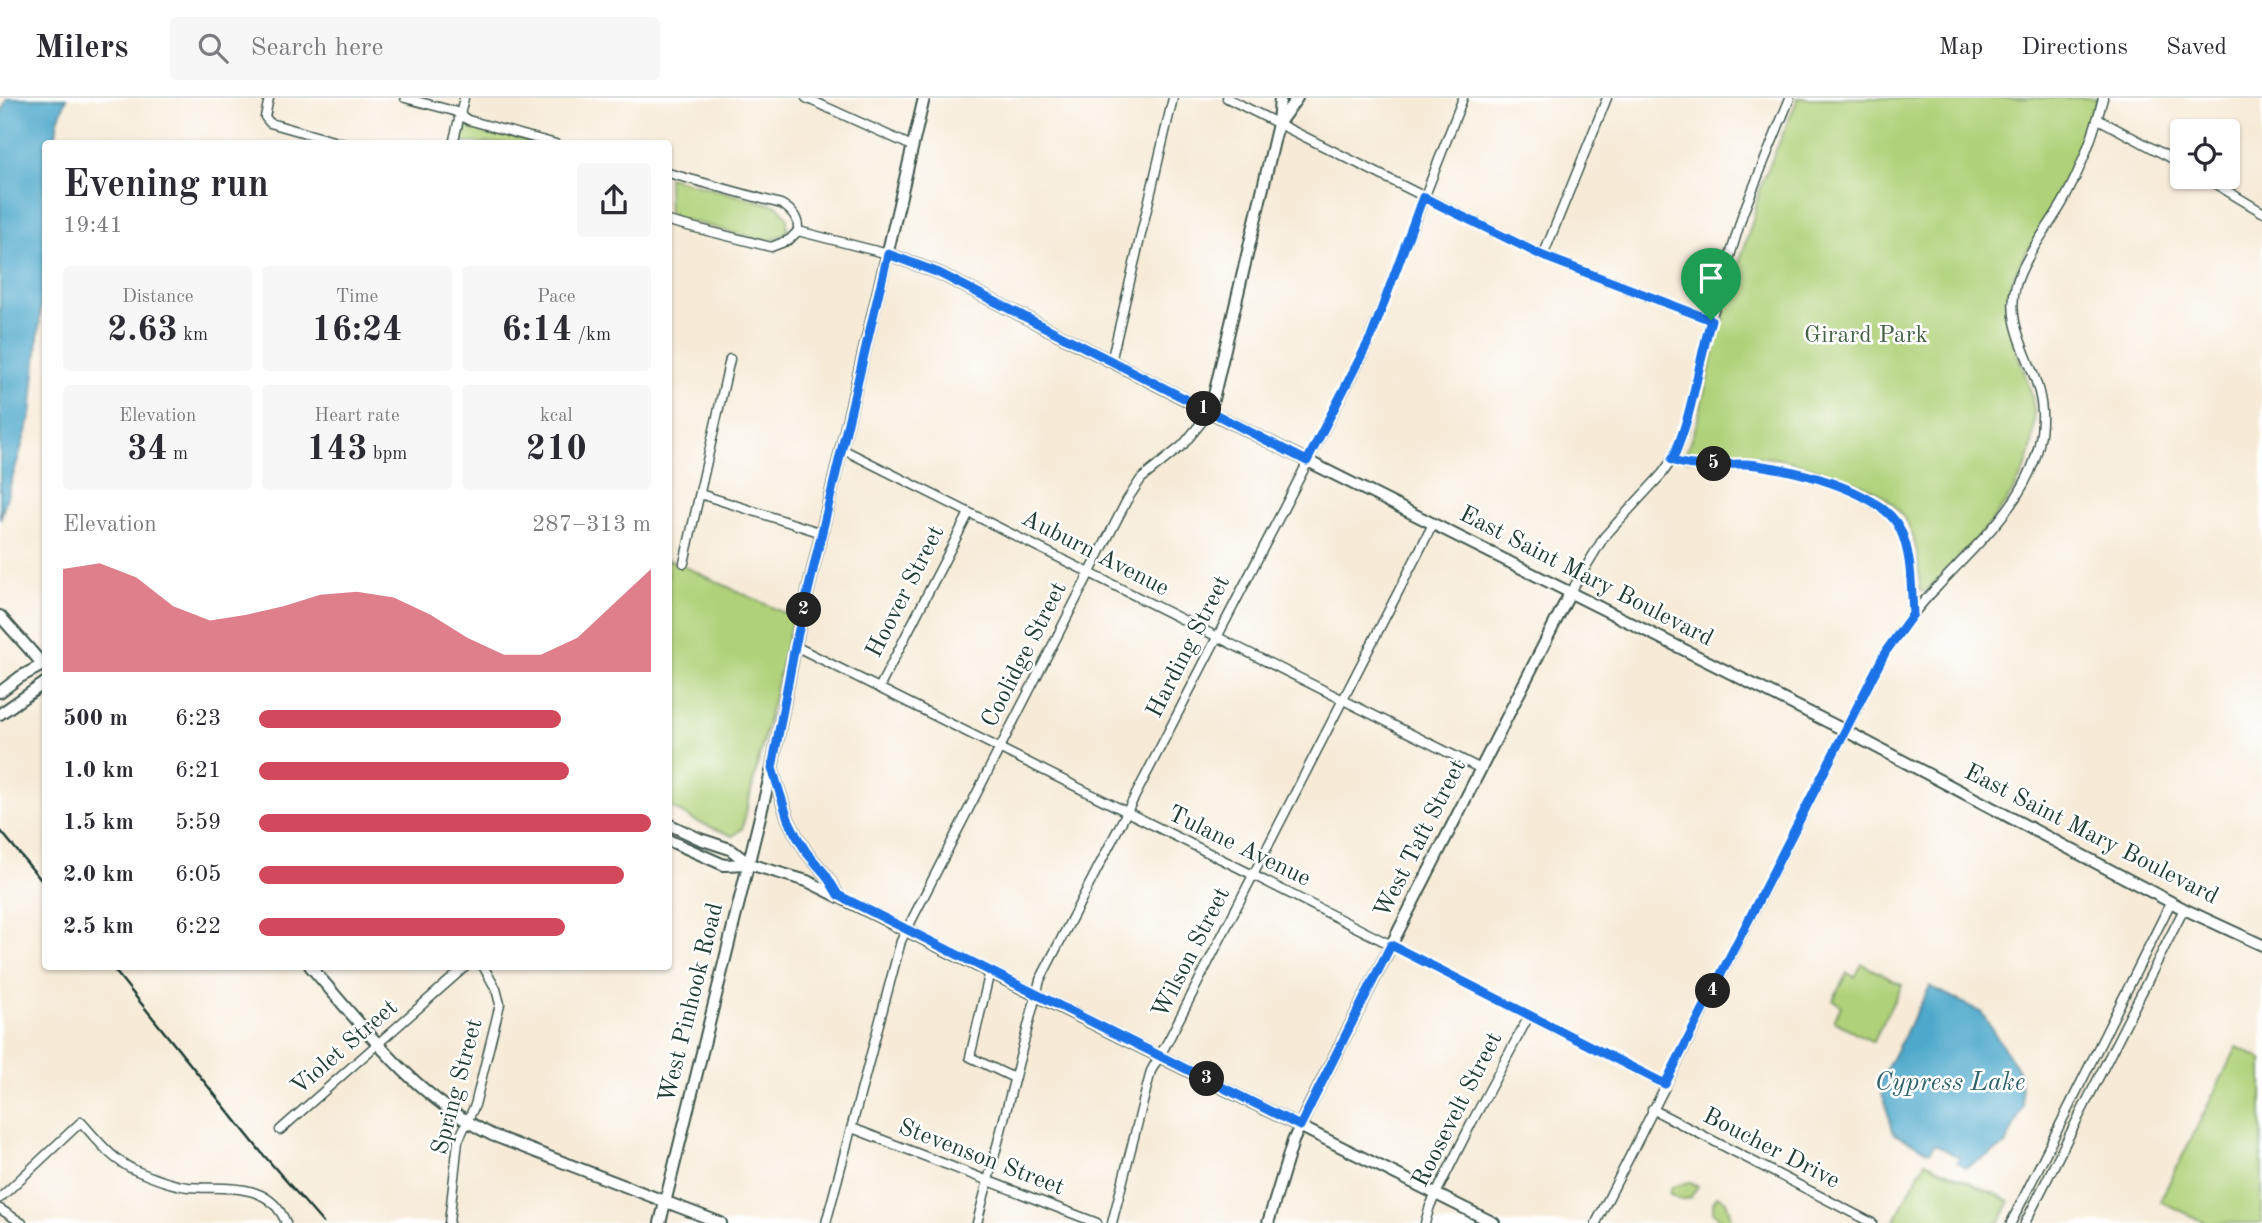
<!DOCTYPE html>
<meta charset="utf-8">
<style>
:root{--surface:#fff;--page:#f7f7f7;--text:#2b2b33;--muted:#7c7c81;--line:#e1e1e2;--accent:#d1495b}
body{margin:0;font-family:"Old Standard TT",serif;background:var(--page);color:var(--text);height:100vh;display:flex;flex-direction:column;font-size:26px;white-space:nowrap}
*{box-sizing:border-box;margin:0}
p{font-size:23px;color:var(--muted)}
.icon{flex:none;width:38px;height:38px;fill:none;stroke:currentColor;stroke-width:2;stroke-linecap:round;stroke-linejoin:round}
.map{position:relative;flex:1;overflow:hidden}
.details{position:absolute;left:42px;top:42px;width:630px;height:830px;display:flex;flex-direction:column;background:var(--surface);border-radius:7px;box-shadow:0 2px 5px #0004}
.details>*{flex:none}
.buttons{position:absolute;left:2170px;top:21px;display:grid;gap:14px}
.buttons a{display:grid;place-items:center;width:70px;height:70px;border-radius:7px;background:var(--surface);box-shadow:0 2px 5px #0004;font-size:35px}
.pin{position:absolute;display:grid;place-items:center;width:60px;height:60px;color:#fff;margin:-72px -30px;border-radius:50% 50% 50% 0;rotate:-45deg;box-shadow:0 0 7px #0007}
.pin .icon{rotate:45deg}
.km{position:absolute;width:35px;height:35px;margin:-18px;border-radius:50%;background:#222;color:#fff;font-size:19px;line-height:35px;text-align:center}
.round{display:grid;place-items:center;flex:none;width:74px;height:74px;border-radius:7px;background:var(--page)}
.headline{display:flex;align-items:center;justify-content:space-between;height:119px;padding:0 21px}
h1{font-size:38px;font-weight:700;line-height:52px}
.stats{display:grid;grid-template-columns:repeat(3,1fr);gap:10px;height:119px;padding:7px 21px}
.stats div{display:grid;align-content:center;border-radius:7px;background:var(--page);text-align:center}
.stats b{font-size:35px;font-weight:700}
.stats small{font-size:19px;font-weight:400}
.stats p{font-size:19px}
.chart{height:196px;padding:14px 21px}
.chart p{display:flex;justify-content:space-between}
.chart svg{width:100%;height:126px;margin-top:7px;fill:var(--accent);opacity:.7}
ul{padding:0 21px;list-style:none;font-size:23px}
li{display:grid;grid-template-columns:112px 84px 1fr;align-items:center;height:52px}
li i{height:18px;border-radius:9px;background:var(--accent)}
header{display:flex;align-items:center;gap:42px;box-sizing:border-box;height:98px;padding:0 35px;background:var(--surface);border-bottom:2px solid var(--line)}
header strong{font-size:33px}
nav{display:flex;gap:38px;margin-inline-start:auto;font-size:24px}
.search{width:490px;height:63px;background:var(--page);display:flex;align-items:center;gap:18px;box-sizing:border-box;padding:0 24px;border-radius:7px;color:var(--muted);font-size:26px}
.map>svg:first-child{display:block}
</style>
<header>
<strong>Milers</strong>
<div class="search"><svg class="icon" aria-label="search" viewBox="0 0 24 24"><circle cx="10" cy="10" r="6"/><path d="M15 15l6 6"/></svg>Search here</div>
<nav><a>Map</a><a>Directions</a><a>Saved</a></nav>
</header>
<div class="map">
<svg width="2262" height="1125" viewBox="0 0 2262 1125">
<rect width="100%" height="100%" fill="#fff"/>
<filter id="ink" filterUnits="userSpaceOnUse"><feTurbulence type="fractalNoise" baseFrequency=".0143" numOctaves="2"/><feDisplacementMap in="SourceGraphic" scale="14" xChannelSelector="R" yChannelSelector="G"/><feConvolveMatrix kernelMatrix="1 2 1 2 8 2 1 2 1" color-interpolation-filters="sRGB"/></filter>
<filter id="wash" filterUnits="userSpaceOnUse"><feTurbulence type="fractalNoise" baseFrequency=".00686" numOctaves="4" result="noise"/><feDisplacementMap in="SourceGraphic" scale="28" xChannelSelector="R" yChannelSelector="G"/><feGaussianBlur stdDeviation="1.57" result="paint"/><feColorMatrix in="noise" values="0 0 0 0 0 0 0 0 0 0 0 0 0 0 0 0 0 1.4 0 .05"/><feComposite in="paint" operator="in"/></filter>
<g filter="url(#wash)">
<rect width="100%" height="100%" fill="#f7ebd8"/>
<g fill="#b0d179" stroke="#688756" stroke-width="2">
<path d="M1798,0h299c-10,48 -32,88 -56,131 -11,18 -24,36 -30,56 -10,31 5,63 15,92 35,92 -45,155 -101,215l-5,-2c-1,-21 -2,-43 -11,-63 -4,-9 -12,-20 -20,-26 -19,-19 -98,-42 -126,-44 -26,-2 -50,1 -76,3l-3,-3 13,-34 24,-101 33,-106 5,-26z"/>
<polygon points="466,27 539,45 461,45"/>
<polygon points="668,79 778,108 787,119 787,133 778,140 765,143 669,118"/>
<polygon points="668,461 793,519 742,731 733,738 698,724 669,708"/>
<polygon points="1862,866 1902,887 1873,944 1834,923 1841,908 1833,902 1847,875 1855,879"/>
<polygon points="2237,949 2262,961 2262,1125 2206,1125 2160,1103"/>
<polygon points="1925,1064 2010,1103 1999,1125 1893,1125"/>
<polygon points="1689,1084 1698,1088 1690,1100 1680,1102 1669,1096 1672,1089"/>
<polygon points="1717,1098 1726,1103 1731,1119 1728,1125 1720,1122 1713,1113 1713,1105"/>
</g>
<g fill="#4da8cb" stroke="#367280" stroke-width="2">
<polygon points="7,0 67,0 58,22 55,45 46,46 45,166 31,317 0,422 0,19"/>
<polygon points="1930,888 1981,914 2019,974 2023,1008 2005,1048 1966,1069 1957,1064 1959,1059 1934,1046 1930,1054 1894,1036 1879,985"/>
</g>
</g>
<g filter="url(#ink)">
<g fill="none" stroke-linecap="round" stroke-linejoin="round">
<defs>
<g id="street">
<polyline points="269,0 265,19 270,25 344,46"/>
<polyline points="405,0 454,13 468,22 556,46"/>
<polyline points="806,0 912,48"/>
<polyline points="1227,0 1543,158 1711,222"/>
<polyline points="2098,21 2182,66"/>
<polyline points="453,46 464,0"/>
<path d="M668,75l113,31c11,6 18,14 17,27"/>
<polyline points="2204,79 2262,114"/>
<polyline points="668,123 771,149 789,142 798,133"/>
<polyline points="798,133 888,156"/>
<polyline points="1543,158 1607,0"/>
<polyline points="1111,264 1173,0"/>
<polyline points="842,351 1481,671"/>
<path d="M1672,362c22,10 50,3 74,4 41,3 135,26 154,65 13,25 11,57 13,85"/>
<polyline points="700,396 822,435"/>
<polyline points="684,465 730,261"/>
<polyline points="1570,495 1604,439 1662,376 1672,362 1684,335 1709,228 1743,115 1790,0"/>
<polyline points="795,548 1253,777 1665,986"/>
<polyline points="879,590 969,415"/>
<polyline points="990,873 970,959 1014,980"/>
<polyline points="1652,1011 1872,1125"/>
<polyline points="852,1030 1097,1125"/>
<polyline points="280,1032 466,868"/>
<path d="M0,1100l81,-76c17,19 32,39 56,49 16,7 34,14 51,16 37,3 81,-7 98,36"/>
<polyline points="0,1111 22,1125"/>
<polyline points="449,1125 458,1043 475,1007 500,906 496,891 483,868"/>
<polyline points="826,1125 901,843 1127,402 1141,381 1183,347 1210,314"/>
<polyline points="977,1125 1040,882 1363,257 1463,0"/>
<polyline points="1112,1125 1151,973 1168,943 1433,426"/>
<polyline points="1425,1125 1430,1108 1471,1026 1529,918"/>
<path d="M1596,1125l290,-572c16,-24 33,-46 53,-66 45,-49 106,-99 103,-173 -2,-45 -39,-81 -26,-127 8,-28 33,-58 47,-83 18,-33 31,-68 40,-104"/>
<polyline points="2011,1125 2171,804"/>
<polyline points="2025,1125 2184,811"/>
</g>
<g id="secondary">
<polyline points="1278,26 1297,0"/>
<polyline points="888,156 939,175 1210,314 1846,633 2184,811 2262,847"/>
<polyline points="1210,314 1278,26 1280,0"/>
<polyline points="0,518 46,570"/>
<polyline points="0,594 20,579 46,565"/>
<polyline points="0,616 46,584"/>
<polyline points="772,671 788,721 796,737 807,755 826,777 838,797"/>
<polyline points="668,726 700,741 730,751 749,766"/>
<polyline points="668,742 724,767 749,766 807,783 1494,1125"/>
<path d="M310,868c54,62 106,132 182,169l229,88"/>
<polyline points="660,1125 772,670 795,548 924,0"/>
<polyline points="1268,1125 1293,1043 1307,1013 1570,495"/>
</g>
</defs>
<use href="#street" stroke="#3f574d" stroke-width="11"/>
<use href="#secondary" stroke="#3f574d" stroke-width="14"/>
<use href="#street" stroke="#fff" stroke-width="8"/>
<use href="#secondary" stroke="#fff" stroke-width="10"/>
<g stroke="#1f3d34" stroke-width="2.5">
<polyline points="0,732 46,788"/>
<polyline points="111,868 261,1054 323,1125"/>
</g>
</g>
</g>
<g fill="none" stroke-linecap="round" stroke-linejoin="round" filter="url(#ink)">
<defs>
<path id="route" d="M1423,99l120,59 168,64c-14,48 -18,95 -39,140 22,10 50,3 74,4 41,3 136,26 154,65 12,25 11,57 13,85l-27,37 -12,23 -209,410 -274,-139 -91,181 -462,-231 -12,-20 -19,-22 -11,-18 -8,-16 -16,-51 23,-122 93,-392 51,19 368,188 65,-126z"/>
</defs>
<use href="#route" stroke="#fff" stroke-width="14"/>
<use href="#route" stroke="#1a73e8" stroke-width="9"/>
</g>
<g text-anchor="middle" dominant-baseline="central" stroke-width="5" stroke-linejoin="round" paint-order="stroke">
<g font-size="24" fill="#436245" stroke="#fff">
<text x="1866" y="238">Girard Park</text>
</g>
<g font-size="24" fill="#1f3d34" stroke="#fff">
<text transform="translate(1095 456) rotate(27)">Auburn Avenue</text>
<text transform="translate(1586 479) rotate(27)">East Saint Mary Boulevard</text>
<text transform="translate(906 494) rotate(-63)">Hoover Street</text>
<text transform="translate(1189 549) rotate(-63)">Harding Street</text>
<text transform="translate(1025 557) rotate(-63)">Coolidge Street</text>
<text transform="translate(2091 737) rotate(27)">East Saint Mary Boulevard</text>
<text transform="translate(1421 741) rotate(-63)">West Taft Street</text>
<text transform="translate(1239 749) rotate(26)">Tulane Avenue</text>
<text transform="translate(1192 855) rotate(-63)">Wilson Street</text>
<text transform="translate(692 905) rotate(-76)">West Pinhook Road</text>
<text transform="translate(345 950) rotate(-41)">Violet Street</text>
<text transform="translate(458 989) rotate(-75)">Spring Street</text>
<text transform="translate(1458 1012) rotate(-63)">Roosevelt Street</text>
<text transform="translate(1771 1051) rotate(27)">Boucher Drive</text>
<text transform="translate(981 1060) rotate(21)">Stevenson Street</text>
</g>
<g font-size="26" font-style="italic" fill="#2f6269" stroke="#fff">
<text x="1950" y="985">Cypress Lake</text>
</g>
</g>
</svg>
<div class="buttons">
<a><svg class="icon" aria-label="locate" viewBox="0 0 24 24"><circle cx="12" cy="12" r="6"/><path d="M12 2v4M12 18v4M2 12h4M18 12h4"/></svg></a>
</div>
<div class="pin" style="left:1711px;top:222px;background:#1e9e55"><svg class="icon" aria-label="arrive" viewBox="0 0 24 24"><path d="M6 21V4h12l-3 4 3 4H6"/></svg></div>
<b class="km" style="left:1204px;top:311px">1</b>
<b class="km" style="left:804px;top:512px">2</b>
<b class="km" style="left:1207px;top:981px">3</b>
<b class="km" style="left:1713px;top:893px">4</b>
<b class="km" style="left:1714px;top:366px">5</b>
<section class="details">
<div class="headline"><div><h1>Evening run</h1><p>19:41</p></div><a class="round"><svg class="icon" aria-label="share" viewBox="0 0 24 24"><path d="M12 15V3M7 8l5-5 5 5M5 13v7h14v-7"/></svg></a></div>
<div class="stats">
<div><p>Distance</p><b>2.63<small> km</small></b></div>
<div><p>Time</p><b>16:24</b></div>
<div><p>Pace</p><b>6:14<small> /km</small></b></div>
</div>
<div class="stats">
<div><p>Elevation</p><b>34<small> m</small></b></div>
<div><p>Heart rate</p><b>143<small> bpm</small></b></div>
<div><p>kcal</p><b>210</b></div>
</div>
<div class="chart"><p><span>Elevation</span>287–313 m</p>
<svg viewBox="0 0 160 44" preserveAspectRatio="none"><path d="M0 44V8L10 6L20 11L30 21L40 26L50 24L60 21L70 17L80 16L90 18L100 24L110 32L120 38L130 38L140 32L150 20L160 8V44z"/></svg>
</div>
<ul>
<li><b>500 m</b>6:23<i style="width:77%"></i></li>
<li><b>1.0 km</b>6:21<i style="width:79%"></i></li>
<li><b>1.5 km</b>5:59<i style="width:100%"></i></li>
<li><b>2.0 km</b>6:05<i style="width:93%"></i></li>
<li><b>2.5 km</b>6:22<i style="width:78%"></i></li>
</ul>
</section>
</div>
